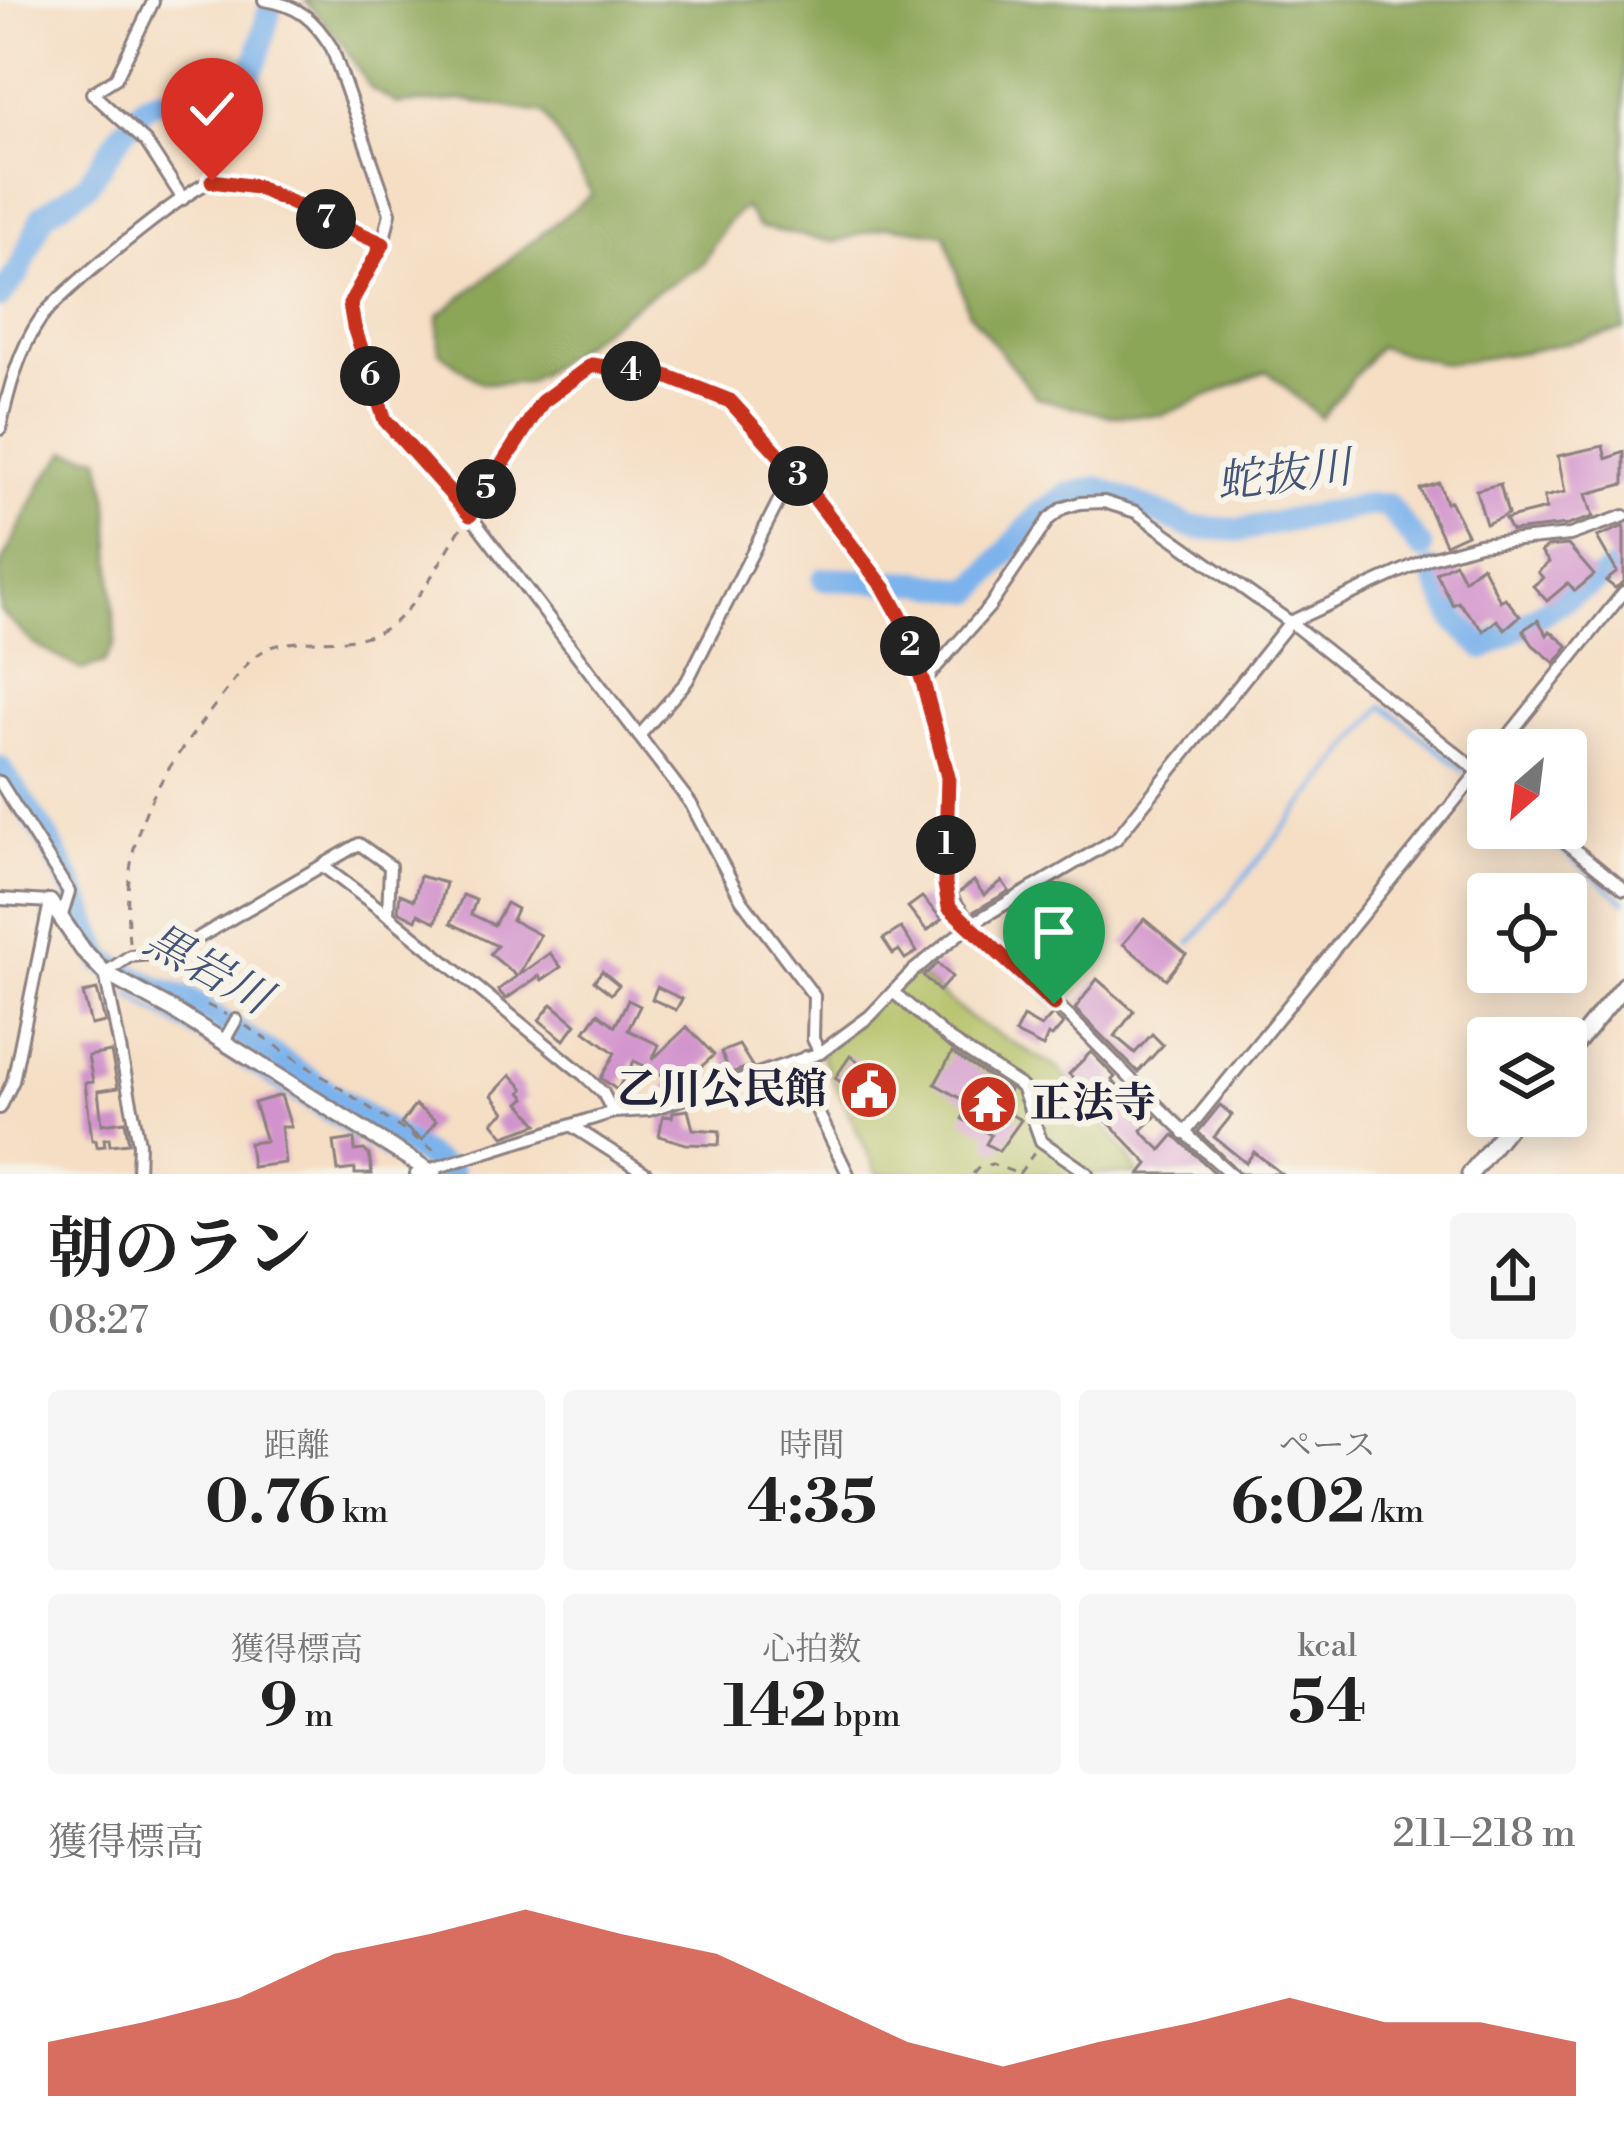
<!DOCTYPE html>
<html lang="ja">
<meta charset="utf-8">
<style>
:root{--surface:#fff;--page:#f6f6f6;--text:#222;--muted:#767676;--accent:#c8321e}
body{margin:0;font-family:"Libre Bodoni","Noto Serif JP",serif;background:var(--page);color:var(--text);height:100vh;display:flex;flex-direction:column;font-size:45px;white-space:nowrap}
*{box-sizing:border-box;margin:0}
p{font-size:39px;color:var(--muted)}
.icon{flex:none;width:66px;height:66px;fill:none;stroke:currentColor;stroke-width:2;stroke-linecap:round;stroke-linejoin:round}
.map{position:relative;height:1174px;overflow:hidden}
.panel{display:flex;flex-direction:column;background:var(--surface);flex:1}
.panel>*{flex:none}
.needle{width:78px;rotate:208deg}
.fabs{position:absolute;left:1467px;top:729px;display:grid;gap:24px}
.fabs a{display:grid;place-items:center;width:120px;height:120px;border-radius:12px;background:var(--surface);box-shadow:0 6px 30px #0003;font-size:60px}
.pin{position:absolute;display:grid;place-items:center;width:102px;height:102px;color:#fff;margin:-123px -51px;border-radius:50% 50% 50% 0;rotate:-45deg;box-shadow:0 0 12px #0007}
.pin .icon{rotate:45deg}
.km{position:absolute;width:60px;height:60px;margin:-30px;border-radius:50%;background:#222;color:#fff;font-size:33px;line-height:60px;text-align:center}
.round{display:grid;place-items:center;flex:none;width:126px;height:126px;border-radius:12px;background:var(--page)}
.overview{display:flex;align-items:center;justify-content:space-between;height:204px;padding:0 48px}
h1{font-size:66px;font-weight:700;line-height:90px}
.metrics{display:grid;grid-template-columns:repeat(3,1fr);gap:18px;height:204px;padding:12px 48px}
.metrics div{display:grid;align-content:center;border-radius:12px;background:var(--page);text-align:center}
.metrics b{font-size:60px;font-weight:700}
.metrics small{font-size:33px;font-weight:400}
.metrics p{font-size:33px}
.chart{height:336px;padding:24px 48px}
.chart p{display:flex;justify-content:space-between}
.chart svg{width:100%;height:216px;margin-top:12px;fill:var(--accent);opacity:.7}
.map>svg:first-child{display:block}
</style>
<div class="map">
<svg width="1624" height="1174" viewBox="0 0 1624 1174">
<rect width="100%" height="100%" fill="#f7f3e8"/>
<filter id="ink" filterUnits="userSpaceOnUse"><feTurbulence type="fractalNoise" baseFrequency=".00833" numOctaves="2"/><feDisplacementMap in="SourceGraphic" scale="24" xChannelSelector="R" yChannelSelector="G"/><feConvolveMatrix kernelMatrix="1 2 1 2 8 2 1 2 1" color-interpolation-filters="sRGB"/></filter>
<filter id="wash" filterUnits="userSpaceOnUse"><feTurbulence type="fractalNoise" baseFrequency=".004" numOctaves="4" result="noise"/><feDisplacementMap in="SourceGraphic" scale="48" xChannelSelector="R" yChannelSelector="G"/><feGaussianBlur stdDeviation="2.7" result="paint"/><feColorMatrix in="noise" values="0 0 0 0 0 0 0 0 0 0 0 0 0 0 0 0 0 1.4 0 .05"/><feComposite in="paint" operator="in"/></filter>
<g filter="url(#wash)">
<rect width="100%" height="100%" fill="#f5dec4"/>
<polygon fill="#b1bf62" stroke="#6a704e" stroke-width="3" points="913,971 971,1019 1059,1069 1131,1159 1138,1174 878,1174 820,1053"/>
<g fill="#8ca658" stroke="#57644a" stroke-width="3">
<polygon points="305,0 1624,0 1624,330 1525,352 1445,364 1378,347 1321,418 1267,371 1163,415 1110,416 1037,398 968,311 945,234 888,226 834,242 758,227 745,207 727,223 702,265 644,299 527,383 481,383 439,352 438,316 592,194 544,113 464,100 398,104 371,89 342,43"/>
<polygon points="67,451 100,457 109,503 115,643 104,663 82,670 34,644 0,611 0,566 42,483"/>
</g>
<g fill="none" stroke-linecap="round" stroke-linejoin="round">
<g stroke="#7db3ec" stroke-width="4.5">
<polyline points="1482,786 1488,791"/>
<polyline points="1534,828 1624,901"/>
<polyline points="1191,943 1383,706 1464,771"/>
<polyline points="130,995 402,1167"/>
</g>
<g stroke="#7db3ec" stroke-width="24">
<path d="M134,123c4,-8 8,-18 19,-21 28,-8 53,4 87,-9l17,-34 12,-47"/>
<polyline points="0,296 18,273 43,215 87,185 124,130"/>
<polyline points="1432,571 1456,621 1484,648 1624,564"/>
<polyline points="824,579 921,583 973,591 1041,513 1067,495 1098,488 1191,527 1240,530 1367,505 1387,505 1421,548"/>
<polyline points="0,768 48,839 72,885 103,961 157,989 188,999 452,1174"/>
</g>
</g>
<g id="blocks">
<g fill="#d293cc">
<polygon points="1603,446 1606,459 1624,452 1624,484 1586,494 1593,517 1568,525 1511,531 1505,519 1546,509 1544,497 1565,492 1558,456"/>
<polygon points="1439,483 1446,503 1450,501 1467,534 1445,544 1420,489"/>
<polygon points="1500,484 1508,514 1486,524 1476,490"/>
<polygon points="1624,526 1624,582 1615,588 1606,581 1617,572 1597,537"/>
<polygon points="1568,545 1594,575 1575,591 1568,583 1547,601 1533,586 1543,578 1538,572 1549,562 1541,552 1547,547"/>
<polygon points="1455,563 1464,580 1482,565 1500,601 1505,598 1520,616 1505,629 1497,620 1484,631 1458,602 1453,605 1436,573"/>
<polygon points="1538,620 1547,635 1550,631 1568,646 1555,663 1533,645 1523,630"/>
<polygon points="420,876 446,883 436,922 418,914 416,920 398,911 400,894 414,900"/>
<polygon points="974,881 984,895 1002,881 1009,891 971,913 957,894"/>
<polygon points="463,895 476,900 471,914 494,925 506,903 517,909 512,920 540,935 519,975 550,953 561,967 542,980 539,976 506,999 498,990 517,976 490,954 497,946 451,923"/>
<polygon points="922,897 942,919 927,931 908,907"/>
<polygon points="1144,919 1186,954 1166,979 1123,944"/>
<polygon points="901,928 917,952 905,959 899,950 893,954 883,939"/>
<polygon points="938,963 952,977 939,991 923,976"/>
<polygon points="602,971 619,985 611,994 594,981"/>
<polygon points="1097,979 1134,1011 1115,1036 1135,1053 1152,1034 1163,1045 1138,1072 1075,1009"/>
<polygon points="657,987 682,999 676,1010 652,999"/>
<polygon points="97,990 105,1022 91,1025 83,993"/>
<polygon points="628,1000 640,1006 628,1030 659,1045 652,1060 687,1027 714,1055 690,1077 690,1086 667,1094 663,1091 671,1079 634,1061 617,1090 601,1078 615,1053 585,1031 598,1013 615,1026"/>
<polygon points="552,1004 576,1024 564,1040 539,1020"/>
<polygon points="1053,1014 1063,1024 1052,1037 1048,1035 1043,1047 1015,1033 1023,1017 1041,1027"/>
<polygon points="739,1045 752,1066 730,1073 721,1052"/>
<polygon points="111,1052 118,1088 98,1091 102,1124 125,1121 129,1143 110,1145 109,1138 104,1139 105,1146 97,1147 96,1140 92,1140 85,1083 93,1082 88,1056"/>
<polygon points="1091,1052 1115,1077 1112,1080 1124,1093 1121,1098 1140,1118 1148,1110 1155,1117 1142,1130 1144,1134 1161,1150 1174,1135 1216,1174 1140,1174 1148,1164 1091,1104 1096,1099 1069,1074"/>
<polygon points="952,1053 1009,1090 999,1108 1021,1120 999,1151 986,1144 991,1135 962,1119 970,1104 935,1084"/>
<polygon points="850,1056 886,1081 871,1102 835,1078"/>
<polygon points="795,1074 801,1093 787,1098 780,1079"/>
<polygon points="511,1075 524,1089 521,1092 526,1098 520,1103 538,1124 504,1136 493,1122 505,1112 492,1095"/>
<polygon points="281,1095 291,1127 281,1127 285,1163 252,1167 249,1143 266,1141 254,1103"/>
<polygon points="415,1105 436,1121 422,1140 401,1124"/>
<polygon points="1220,1105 1232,1115 1214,1137 1246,1163 1254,1152 1282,1174 1241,1174 1198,1132"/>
<polygon points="688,1110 693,1129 720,1131 719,1145 686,1144 659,1136 663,1116 672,1117 673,1112"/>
<polygon points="354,1139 355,1151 364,1150 369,1155 372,1174 355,1174 355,1169 338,1171 334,1142"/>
</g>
</g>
</g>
<g filter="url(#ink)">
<use href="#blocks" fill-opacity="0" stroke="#8c8080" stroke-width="3"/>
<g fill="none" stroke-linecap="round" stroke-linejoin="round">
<defs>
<g id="minor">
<path d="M264,0c34,5 50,19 68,48l58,165 -7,31 -33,59 35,117 85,95 221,289 50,95 73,97 -1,43 7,14"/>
<polyline points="153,2 116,78 92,93 146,142 183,199"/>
<path d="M0,429c8,-37 19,-80 41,-111 16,-23 147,-131 172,-137 36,-8 134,47 170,63"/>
<path d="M470,515l72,-113 50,-37 74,11 64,25 64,70 91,118 15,27 23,66 25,95 -3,107 4,23c102,80 184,183 282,267"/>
<polyline points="923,682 990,606 1049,519 1063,508 1080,503 1104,502 1136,512 1290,622 1488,779"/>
<polyline points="639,736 687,681 794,471"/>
<polyline points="1497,750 1624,592"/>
<polyline points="0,782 69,892 62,915"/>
<polyline points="1548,828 1624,889"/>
<polyline points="324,867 388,915 584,1075 603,1093 613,1112"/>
<polyline points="0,899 50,902 13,1081 0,1108"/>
<polyline points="893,992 950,1040 1022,1087 1041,1141 1087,1173"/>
<polyline points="224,1041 236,1020"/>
<polyline points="805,1057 814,1104 848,1174"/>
<polyline points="572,1126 647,1174"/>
<polyline points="1184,1134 1488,760"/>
<polyline points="138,1174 139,1143 105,973 130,956 174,952 359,844 390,866 388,915"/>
<polyline points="416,1174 613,1112 649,1110 820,1053 870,1016 913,971 971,924 1116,839 1290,622 1430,558 1479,544 1570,535 1624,516"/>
</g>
<polyline id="tertiary" points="50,902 83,950 105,973 173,1010 434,1174"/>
<g id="secondary">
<polyline points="1566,1056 1624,985"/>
<polyline points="1470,1174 1517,1116"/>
</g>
</defs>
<use href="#minor" stroke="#8c8080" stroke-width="16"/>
<use href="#tertiary" stroke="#8c8080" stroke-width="20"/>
<use href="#secondary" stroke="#8c8080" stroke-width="21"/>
<g stroke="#8c8080" stroke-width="3" stroke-dasharray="9 9" stroke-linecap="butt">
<path d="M129,942c-9,-110 25,-159 90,-242 17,-21 32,-49 59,-55 37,-9 74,3 108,-17 29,-16 58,-74 77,-103"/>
<polyline points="207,1005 227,1015"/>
<polyline points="246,1026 438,1153"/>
<polyline points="973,1174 979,1167 992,1164 1019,1174"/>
<polyline points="1019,1174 1034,1153"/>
</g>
<use href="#minor" stroke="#fff" stroke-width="10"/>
<use href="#tertiary" stroke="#fff" stroke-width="14"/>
<use href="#secondary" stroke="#fff" stroke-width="15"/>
</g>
</g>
<g fill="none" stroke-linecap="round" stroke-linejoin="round" filter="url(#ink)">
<defs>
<polyline id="route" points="212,181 256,187 383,244 350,304 354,327 385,420 470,515 542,402 592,365 666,376 730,401 794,471 885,589 900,616 923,682 948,777 945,884 949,907 1054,1004"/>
</defs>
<use href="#route" stroke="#fff" stroke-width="24"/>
<use href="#route" stroke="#c8321e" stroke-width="15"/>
</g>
<defs>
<symbol id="civic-disc" viewBox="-11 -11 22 22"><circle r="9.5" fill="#c8321e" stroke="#f7f3e8"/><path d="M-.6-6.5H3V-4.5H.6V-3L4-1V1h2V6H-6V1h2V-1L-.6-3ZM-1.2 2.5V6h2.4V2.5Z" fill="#fff"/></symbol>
<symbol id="temple-disc" viewBox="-11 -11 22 22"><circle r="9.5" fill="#c8321e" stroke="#f7f3e8"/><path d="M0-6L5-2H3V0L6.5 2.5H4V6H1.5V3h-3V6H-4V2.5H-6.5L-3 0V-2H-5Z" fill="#fff"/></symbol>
</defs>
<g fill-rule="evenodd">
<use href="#civic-disc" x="836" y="1057" width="66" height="66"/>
<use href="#temple-disc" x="955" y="1071" width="66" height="66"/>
</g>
<g text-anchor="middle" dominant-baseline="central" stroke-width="12" stroke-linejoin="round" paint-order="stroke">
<g font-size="42" font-weight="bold" fill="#22223b" stroke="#f7f3e8" text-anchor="end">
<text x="827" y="1090">乙川公民館</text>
<text x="1030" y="1104" text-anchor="start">正法寺</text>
</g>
<g font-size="45" font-style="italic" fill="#425579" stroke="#f7f3e8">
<text transform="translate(1284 476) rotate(-7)">蛇抜川</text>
<text transform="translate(207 970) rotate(29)">黒岩川</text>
</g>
</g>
</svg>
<div class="fabs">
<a><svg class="needle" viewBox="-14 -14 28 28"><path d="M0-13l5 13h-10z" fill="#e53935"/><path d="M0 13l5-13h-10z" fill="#767676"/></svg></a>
<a><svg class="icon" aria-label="locate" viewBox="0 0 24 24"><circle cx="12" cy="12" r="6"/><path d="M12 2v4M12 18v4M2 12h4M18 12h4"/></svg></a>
<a><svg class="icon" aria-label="layers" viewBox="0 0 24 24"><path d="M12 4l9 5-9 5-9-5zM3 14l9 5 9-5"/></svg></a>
</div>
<div class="pin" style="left:1054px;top:1004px;background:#1e9e55"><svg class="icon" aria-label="arrive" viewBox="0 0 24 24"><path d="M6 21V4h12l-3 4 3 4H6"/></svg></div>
<div class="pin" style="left:212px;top:181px;background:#d93025"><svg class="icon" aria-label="check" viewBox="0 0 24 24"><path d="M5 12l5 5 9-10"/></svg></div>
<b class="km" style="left:946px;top:845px">1</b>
<b class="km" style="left:910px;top:646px">2</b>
<b class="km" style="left:798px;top:476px">3</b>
<b class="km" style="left:631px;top:371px">4</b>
<b class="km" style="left:486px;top:489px">5</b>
<b class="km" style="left:370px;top:376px">6</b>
<b class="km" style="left:326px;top:219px">7</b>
</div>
<section class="panel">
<div class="overview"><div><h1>朝のラン</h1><p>08:27</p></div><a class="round"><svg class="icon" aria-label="share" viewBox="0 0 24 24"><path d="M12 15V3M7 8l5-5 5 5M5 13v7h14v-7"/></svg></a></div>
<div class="metrics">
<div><p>距離</p><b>0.76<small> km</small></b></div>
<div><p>時間</p><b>4:35</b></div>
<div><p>ペース</p><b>6:02<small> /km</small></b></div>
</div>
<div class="metrics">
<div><p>獲得標高</p><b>9<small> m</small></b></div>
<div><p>心拍数</p><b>142<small> bpm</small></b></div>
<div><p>kcal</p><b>54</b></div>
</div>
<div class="chart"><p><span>獲得標高</span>211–218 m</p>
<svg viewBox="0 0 160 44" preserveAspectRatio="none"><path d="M0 44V33L10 29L20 24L30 15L40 11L50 6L60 11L70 15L80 24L90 33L100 38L110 33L120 29L130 24L140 29L150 29L160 33V44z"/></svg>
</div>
</section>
